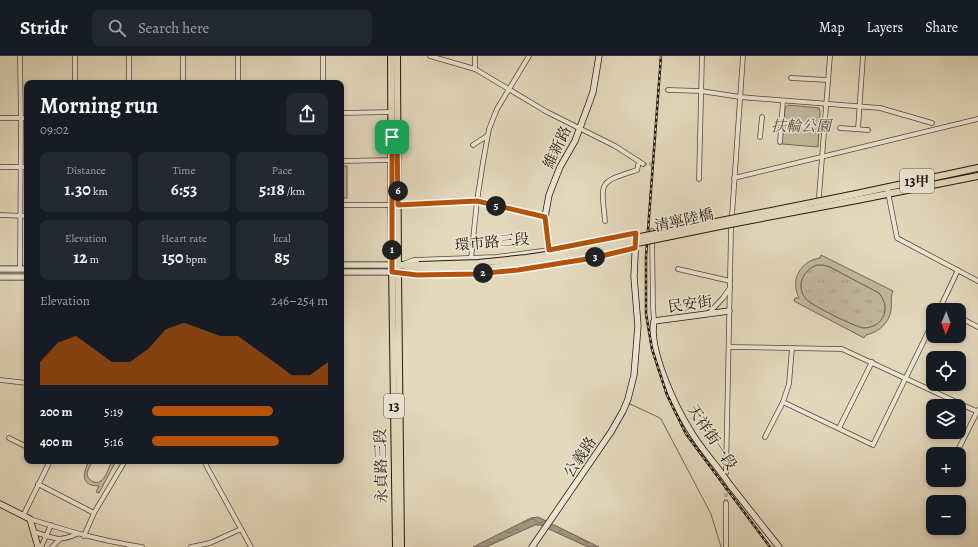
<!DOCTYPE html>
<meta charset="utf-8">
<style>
:root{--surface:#171b24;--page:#242831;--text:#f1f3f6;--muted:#9ea1a6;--line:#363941;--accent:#b45309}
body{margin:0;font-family:Alegreya,"Noto Serif TC",serif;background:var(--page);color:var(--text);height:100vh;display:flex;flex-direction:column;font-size:15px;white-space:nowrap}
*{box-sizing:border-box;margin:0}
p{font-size:13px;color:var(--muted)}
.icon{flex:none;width:22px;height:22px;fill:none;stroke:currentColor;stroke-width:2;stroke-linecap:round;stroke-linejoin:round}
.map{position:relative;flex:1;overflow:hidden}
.side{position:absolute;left:24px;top:24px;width:320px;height:384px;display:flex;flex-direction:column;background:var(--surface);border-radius:8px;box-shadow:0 2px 6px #0003}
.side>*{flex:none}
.needle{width:26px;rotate:181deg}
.buttons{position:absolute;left:926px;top:247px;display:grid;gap:8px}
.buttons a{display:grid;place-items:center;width:40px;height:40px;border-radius:8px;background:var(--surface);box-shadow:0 2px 6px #0003;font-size:20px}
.pin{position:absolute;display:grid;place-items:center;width:34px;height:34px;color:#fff;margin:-17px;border-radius:8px;box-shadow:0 2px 6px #0006}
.km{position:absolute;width:20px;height:20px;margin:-10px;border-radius:50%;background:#222;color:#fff;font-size:11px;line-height:20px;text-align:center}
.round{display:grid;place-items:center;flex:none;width:42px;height:42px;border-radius:8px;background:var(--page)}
.headline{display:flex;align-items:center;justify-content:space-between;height:68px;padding:0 16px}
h1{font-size:22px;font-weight:700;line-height:30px}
.figures{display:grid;grid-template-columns:repeat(3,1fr);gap:6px;height:68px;padding:4px 16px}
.figures div{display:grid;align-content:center;border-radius:8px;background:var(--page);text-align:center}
.figures b{font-size:17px;font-weight:700}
.figures small{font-size:11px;font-weight:400}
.figures p{font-size:11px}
.chart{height:112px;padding:8px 16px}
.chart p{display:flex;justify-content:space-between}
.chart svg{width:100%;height:72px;margin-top:4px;fill:var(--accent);opacity:.7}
ul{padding:0 16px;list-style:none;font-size:13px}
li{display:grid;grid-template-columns:64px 48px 1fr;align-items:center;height:30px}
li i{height:10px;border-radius:5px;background:var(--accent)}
header{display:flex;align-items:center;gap:24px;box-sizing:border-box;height:56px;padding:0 20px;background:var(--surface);border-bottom:1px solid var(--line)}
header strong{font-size:19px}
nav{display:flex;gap:22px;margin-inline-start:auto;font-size:14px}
.search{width:280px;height:36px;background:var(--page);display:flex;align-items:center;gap:10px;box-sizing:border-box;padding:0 14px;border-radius:8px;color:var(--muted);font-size:15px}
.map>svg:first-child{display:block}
</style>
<header>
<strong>Stridr</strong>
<div class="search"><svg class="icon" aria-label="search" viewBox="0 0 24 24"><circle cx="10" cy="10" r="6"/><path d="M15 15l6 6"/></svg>Search here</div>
<nav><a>Map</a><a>Layers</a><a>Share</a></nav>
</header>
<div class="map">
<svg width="978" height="491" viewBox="0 0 978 491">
<defs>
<pattern id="grass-tufts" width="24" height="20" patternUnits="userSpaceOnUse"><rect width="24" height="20" fill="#c3b89f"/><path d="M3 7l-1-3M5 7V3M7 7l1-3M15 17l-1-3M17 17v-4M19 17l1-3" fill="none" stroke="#a79d88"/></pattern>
<pattern id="water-waves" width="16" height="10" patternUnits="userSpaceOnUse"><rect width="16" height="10" fill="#a29781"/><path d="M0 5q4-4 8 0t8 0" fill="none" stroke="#847a68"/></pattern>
</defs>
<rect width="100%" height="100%" fill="#e4d9bd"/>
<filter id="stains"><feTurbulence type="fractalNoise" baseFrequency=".005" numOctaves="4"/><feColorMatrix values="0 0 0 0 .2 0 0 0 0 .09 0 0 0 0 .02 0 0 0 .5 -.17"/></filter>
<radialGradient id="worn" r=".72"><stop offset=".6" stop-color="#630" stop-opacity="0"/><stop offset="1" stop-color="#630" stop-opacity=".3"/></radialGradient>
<path fill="url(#grass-tufts)" stroke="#736856" d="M817,209h6l7,2 49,26c5,6 8,14 5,22 -3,8 -11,13 -20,13 -7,0 -51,-22 -57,-28 -12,-12 -5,-30 10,-35z"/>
<g fill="#c3b89f" stroke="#736856" fill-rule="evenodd">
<polygon points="788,49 819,52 820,56 818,91 782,88 785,52"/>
<rect x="341" y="110" width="6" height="32"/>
<path d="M821,199l72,36c-3,7 -1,11 -2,19 -2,13 -12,22 -25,25l-2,3 -70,-37 1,-3h4c-9,-18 1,-37 21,-40zM817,209h6l7,2 49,26c5,6 8,14 5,22 -3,8 -11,13 -20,13 -7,0 -51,-22 -57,-28 -12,-12 -5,-30 10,-35z"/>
<path d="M89,405h4c-2,3 -5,8 -6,12 0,7 8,12 14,8 5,-4 8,-14 11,-20h4l-17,32 -3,-1 3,-6c-19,0 -16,-13 -10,-25z"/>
</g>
<polygon fill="url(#water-waves)" stroke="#6f6453" points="538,461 599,491 588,491 540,469 535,469 486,491 473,491 531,462"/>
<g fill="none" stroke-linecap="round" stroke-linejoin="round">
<polyline stroke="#6f6453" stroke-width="1" points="628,347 658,361 661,363 711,458 721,491"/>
<g stroke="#bdb29a" stroke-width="4" stroke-dasharray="4 2" stroke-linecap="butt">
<polyline points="643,108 655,108"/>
<polyline points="726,447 726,424"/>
</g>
<defs>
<g id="street">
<polyline points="20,0 21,64 20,213"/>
<polyline points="75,0 75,27"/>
<polyline points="183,0 183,27"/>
<polyline points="238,0 238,27"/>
<polyline points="323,0 323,27"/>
<polyline points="430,0 475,13 547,56 615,90 643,108"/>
<polyline points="475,0 475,13"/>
<polyline points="791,22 828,24"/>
<polyline points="129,27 129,0"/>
<polyline points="668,34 701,35 740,41 880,52 932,67"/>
<polyline points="341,57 392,56"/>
<polyline points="0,62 27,62"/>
<polyline points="840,72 868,74"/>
<polyline points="858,73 863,0"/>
<polyline points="760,81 762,61"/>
<polyline points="780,86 783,45"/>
<polyline points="473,89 487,80"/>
<polyline points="341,105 392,104"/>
<polyline points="0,111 27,111"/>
<polyline points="734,122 978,63"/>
<polyline points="699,123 702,0"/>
<polyline points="887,131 897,182 978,225"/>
<polyline points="819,140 830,0"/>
<polyline points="341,149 392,149"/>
<polyline points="398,149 477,145 545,161"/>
<polyline points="0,159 27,160"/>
<path d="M605,165c-4,-41 -7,-38 32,-51l2,-8"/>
<polyline points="652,175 653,251 654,265"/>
<polyline points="471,203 477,145 483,106 489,73 497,53 529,0"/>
<polyline points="403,208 414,204 496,201 549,194 636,177"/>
<polyline points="678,213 730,225"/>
<path d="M404,217c14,2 28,2 43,2 63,0 126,-12 188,-27"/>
<polyline points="939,254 958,214"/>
<polyline points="709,257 723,242 730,232"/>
<polyline points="959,261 978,271"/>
<polyline points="729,291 842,293 978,356"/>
<polyline points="0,324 27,327"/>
<polyline points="783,346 873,389 933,266"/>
<polyline points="839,372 872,306"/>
<polyline points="765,381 783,346 789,328 792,292"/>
<polyline points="9,382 27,391"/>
<polyline points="956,398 978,354"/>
<polyline points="205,405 207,411 251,491"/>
<polyline points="726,417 731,174 743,0"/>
<polyline points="38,428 94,457"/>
<polyline points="23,460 50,405"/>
<path d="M30,463c38,12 72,22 112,28"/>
<path d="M34,476c19,5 23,11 43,2"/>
<polyline points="84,480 94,457 125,405"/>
<polyline points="41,491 51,469"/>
<polyline points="52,491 59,484"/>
<polyline points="191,491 210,487 241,473"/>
<polyline points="726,491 726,447"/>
</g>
<g id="secondary">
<polyline points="549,194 545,161 549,139 560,111 575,85 588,50 593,36 599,0"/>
<polyline points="341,209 392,209"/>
<polyline points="0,213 27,213"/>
<polyline points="341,216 392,216"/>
<polyline points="0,221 27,221"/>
<path d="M723,419c-11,-15 -24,-29 -33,-45 -15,-24 -42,-81 -36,-109l75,-10"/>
<polyline points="730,429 779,491"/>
<polyline points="0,448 30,463 38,491"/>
<polyline points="532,491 611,376 623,355 628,343 634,319 638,270 634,221 636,177"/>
</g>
<g id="primary">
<polyline points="391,0 392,209 396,491"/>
<polyline points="397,0 398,216 401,491"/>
<polyline points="856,138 978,112"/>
<polyline points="857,144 978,120"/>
<polyline points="395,209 419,209"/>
<polyline points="394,216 419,214"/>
</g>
</defs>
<use href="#street" stroke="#534839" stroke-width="5.5"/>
<use href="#secondary" stroke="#23180d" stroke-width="7"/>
<use href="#primary" stroke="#23180d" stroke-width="8"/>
<use href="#street" stroke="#ede6d4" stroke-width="4"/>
<use href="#secondary" stroke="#ede6d4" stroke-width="5.5"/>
<use href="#primary" stroke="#e4d9bd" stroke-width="6"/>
<defs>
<polyline id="rail" points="661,0 646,201 646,258 652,293 667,339 686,378 770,491"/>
</defs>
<use href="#rail" stroke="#23180d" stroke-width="2.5"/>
<use href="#rail" stroke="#ede6d4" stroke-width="1" stroke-dasharray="3" stroke-linecap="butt"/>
<defs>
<polyline id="secondary-bridge" points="723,419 730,429"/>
<g id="primary-bridge">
<polyline points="419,209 478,207 526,202 560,197 856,138"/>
<polyline points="419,214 489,212 569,201 720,170 857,144"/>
</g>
</defs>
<use href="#secondary-bridge" stroke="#23180d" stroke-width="7" stroke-linecap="butt"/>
<use href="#primary-bridge" stroke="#23180d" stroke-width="8" stroke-linecap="butt"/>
<use href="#secondary-bridge" stroke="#ede6d4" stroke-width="5.5"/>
<use href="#primary-bridge" stroke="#e4d9bd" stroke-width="6"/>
</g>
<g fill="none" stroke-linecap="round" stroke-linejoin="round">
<defs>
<polygon id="route" points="392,81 397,81 398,149 477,145 545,161 549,194 636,177 635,192 593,202 518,214 476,218 417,219 392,216"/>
</defs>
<use href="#route" stroke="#fff" stroke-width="8"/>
<use href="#route" stroke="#b45309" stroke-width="5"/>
</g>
<g text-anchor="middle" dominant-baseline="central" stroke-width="3" stroke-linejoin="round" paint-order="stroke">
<g fill="#ede6d4" stroke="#605649" stroke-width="1">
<rect x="900" y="113" width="34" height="24" rx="3"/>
<rect x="384" y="338" width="20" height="24" rx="3"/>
</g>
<g font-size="14" font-weight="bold" fill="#23180d">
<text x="917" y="125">13甲</text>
<text x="394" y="350">13</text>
</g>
<g font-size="15" font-style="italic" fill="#534839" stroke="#ede6d4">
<text x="801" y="70">扶輪公園</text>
</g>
<g font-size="15" fill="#23180d" stroke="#ede6d4">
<text transform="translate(557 91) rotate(-64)">維新路</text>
<text transform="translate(684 164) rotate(-12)">清寧陸橋</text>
<text transform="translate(492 186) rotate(-5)">環市路三段</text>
<text transform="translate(690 248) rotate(-8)">民安街</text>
<text transform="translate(712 381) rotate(56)">天祥街一段</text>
<text transform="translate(580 401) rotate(-56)">公義路</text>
<text transform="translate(381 410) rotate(-91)">永貞路三段</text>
</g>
</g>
<rect width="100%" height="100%" filter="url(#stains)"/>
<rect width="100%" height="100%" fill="url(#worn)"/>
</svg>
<div class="buttons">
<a><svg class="needle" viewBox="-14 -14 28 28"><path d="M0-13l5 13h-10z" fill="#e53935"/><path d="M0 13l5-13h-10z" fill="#9ea1a6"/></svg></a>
<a><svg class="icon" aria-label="locate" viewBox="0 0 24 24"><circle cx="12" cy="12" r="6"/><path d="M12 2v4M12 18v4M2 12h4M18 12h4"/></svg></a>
<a><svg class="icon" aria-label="layers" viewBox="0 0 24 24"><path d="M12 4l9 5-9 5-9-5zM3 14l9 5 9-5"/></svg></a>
<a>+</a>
<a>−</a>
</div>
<div class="pin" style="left:392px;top:81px;background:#1e9e55"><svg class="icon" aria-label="arrive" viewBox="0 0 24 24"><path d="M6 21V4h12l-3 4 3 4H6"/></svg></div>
<b class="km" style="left:392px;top:194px">1</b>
<b class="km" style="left:483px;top:217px">2</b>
<b class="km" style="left:595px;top:201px">3</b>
<b class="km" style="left:496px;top:150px">5</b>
<b class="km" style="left:398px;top:135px">6</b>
<section class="side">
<div class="headline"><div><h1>Morning run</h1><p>09:02</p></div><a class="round"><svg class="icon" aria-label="share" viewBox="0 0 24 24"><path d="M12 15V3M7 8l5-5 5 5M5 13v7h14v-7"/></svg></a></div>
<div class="figures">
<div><p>Distance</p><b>1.30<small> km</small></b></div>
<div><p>Time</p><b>6:53</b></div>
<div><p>Pace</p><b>5:18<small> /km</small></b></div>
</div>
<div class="figures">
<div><p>Elevation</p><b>12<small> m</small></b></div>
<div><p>Heart rate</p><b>150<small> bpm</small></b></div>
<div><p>kcal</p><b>85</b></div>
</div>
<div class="chart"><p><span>Elevation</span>246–254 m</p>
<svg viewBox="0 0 160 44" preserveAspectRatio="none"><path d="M0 44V30L10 18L20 14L30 22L40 30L50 30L60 22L70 10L80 6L90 10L100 14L110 14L120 22L130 30L140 38L150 38L160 30V44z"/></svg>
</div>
<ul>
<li><b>200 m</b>5:19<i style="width:69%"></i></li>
<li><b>400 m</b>5:16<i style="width:72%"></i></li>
</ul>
</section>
</div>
